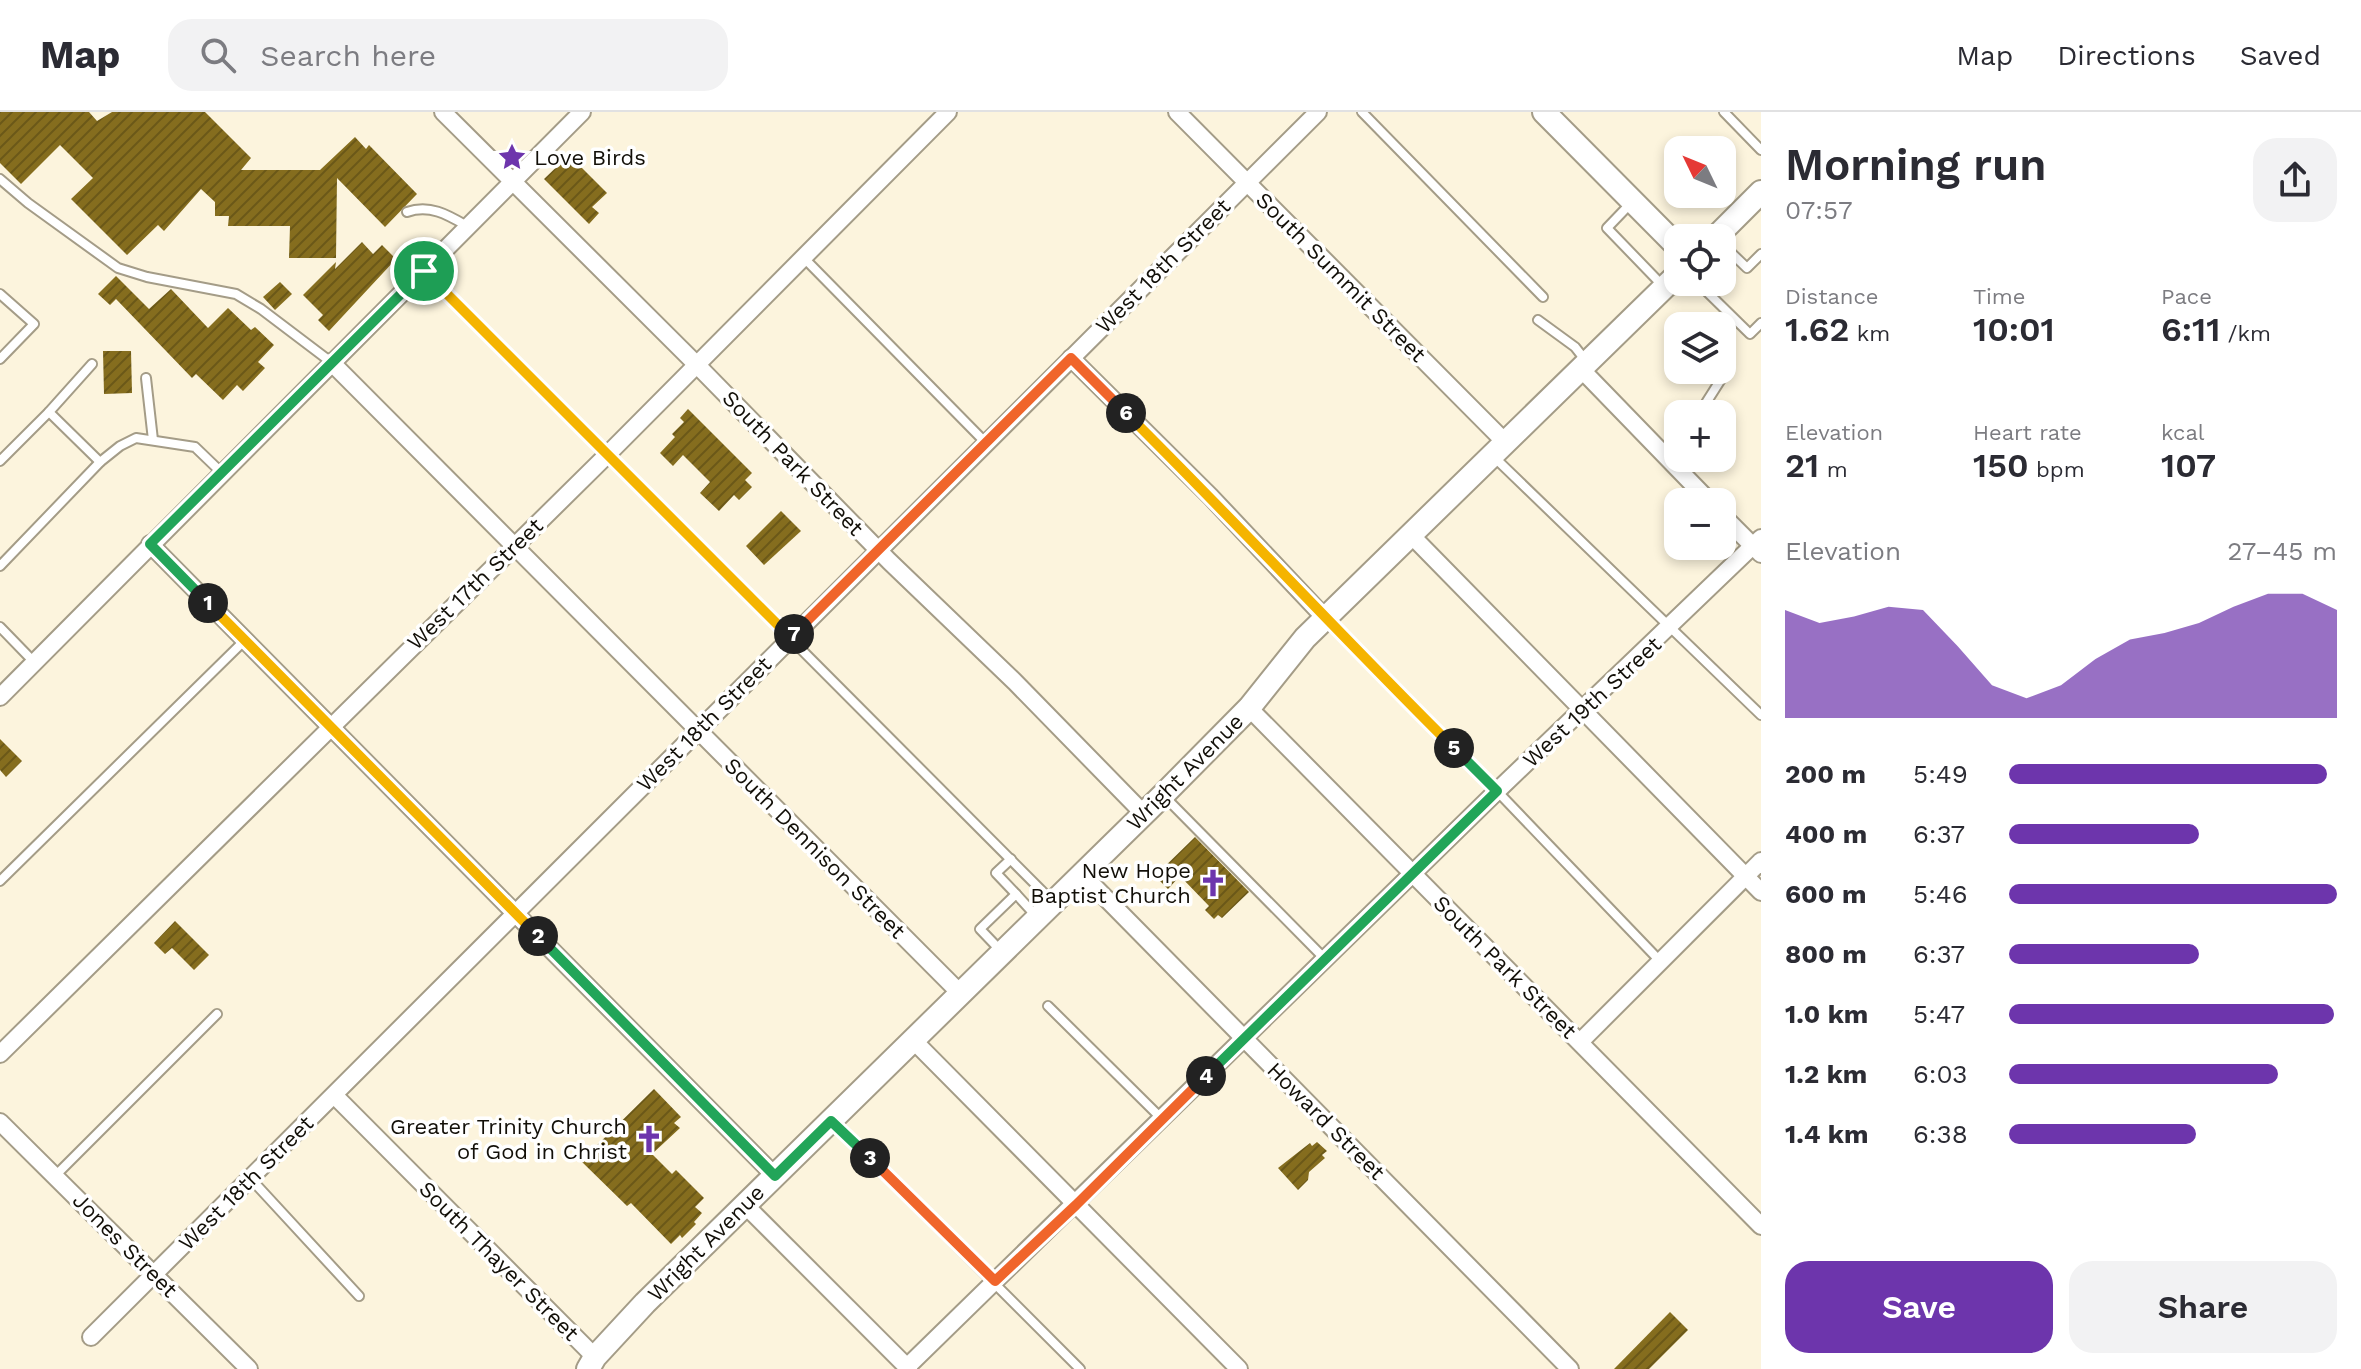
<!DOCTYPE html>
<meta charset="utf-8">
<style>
:root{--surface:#fff;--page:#f2f2f3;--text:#2b2b33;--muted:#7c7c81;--line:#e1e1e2;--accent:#6d35ac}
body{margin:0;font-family:"Work Sans",sans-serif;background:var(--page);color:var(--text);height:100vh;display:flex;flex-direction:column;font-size:30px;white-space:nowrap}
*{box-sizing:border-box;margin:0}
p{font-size:26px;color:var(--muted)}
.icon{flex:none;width:44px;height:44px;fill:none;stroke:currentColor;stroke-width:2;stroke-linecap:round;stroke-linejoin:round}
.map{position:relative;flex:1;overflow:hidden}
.sheet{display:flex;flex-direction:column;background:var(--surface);width:600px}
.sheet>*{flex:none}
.needle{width:52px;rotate:313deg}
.controls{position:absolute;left:1664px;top:24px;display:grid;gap:16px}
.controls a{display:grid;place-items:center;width:72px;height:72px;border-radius:16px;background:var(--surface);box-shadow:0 4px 12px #0003;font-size:40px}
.pin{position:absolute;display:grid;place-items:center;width:68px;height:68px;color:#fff;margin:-34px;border:4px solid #fff;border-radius:50%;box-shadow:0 2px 8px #0007}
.km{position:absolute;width:40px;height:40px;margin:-20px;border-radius:50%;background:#222;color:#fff;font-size:22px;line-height:40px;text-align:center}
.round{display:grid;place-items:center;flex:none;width:84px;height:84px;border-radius:24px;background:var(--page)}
.summary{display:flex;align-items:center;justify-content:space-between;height:136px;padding:0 24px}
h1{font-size:44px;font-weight:600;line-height:60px}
.stats{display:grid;grid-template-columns:repeat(3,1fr);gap:12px;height:136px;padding:8px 24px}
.stats div{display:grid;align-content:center}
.stats b{font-size:34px;font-weight:600}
.stats small{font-size:22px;font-weight:400}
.stats p{font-size:22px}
.chart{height:224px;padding:16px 24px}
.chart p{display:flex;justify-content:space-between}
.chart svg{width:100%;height:144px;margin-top:8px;fill:var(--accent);opacity:.7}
.primary-button{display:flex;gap:16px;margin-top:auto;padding:16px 24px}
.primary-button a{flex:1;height:92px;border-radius:24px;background:var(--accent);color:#fff;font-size:32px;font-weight:600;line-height:92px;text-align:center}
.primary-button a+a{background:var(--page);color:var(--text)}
ul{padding:0 24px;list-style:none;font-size:26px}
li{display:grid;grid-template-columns:128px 96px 1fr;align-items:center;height:60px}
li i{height:20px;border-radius:10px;background:var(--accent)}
header{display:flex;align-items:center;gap:48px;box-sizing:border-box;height:112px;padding:0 40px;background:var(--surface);border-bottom:2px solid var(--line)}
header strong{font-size:38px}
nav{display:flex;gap:44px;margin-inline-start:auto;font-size:28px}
.search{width:560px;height:72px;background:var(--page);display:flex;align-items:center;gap:20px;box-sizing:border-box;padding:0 28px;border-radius:24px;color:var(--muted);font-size:30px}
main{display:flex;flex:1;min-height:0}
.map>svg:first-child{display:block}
</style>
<header>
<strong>Map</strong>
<div class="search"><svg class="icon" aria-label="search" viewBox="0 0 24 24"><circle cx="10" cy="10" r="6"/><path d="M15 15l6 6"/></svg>Search here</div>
<nav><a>Map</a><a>Directions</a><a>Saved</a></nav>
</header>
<main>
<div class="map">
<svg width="1761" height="1257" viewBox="0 0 1761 1257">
<defs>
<pattern id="building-hatch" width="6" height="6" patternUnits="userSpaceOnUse" patternTransform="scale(2)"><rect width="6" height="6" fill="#856d1e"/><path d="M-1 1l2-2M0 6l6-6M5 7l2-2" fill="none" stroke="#6b5818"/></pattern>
</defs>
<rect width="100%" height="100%" fill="#fcf4dd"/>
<g fill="url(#building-hatch)">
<polygon points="0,0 89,0 97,9 112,0 205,0 251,46 241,58 320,58 355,25 366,37 369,33 417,82 385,115 337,66 336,146 289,146 290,114 228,114 229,104 215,104 215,90 201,77 164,119 158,113 127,143 71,87 93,66 60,33 21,72 0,51"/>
<polygon points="569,43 607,81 592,95 599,101 589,112 544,67"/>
<polygon points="362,130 373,142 382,133 396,147 329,219 318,208 323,203 303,183 336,150 335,157"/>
<polygon points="116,164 149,197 171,177 208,216 228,196 251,218 255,215 274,233 258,250 265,256 243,279 237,273 223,288 196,262 192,266 116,187 110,193 98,182"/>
<polygon points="280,170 292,182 275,198 263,185"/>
<polygon points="103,239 131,239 132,281 104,282"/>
<polygon points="688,297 752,361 745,368 752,375 739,388 734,383 719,399 700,381 710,370 683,343 673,354 660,341 675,325 672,322 684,310 680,306"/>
<polygon points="781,399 801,419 764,453 746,434"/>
<polygon points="0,627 22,649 6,665 0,658"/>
<polygon points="1195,725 1249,780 1222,806 1218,803 1214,807 1205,798 1209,794 1180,764 1168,777 1155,764"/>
<polygon points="175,809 209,843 194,858 172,836 165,842 154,831"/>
<polygon points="654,977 681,1005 674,1011 680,1016 652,1042 672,1062 676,1058 704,1086 695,1095 702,1101 694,1110 696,1112 682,1126 680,1123 671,1132 631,1091 627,1094 581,1049"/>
<polygon points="1317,1030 1327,1039 1322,1043 1325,1046 1309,1060 1308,1068 1298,1078 1278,1056 1310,1031 1312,1034"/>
<polygon points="1670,1200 1688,1218 1649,1257 1614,1257"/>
</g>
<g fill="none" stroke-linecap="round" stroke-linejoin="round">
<defs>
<g id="lane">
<polyline points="1362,0 1543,185"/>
<polyline points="1724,0 1761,38"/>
<polyline points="0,67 28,91 118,156 147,165 236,182 261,197 331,250"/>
<polyline points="1632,90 1607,116 1664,175"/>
<path d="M407,100c23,-8 41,3 60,14"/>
<polyline points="1722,132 1747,156 1761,142"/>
<polyline points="803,145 986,331"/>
<polyline points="424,159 1053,790"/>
<polyline points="1697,170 1750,222 1761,211"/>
<polyline points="0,182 34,212 0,247"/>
<polyline points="1538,208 1575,235 1586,249"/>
<polyline points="92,252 49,300 100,350"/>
<polyline points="146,266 153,328"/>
<polyline points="1699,302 1730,253 1722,241"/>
<polyline points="1662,340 1678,324"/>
<polyline points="1493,344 1761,603"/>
<polyline points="0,349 49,300"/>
<polyline points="0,454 100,350 120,334 136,326 195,335 222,361"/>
<polyline points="1327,508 1497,679 1660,849"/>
<polyline points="0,515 34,550"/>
<polyline points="1164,684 1325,847"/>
<polyline points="1011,747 996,761 1016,782"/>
<polyline points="0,769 245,528"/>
<polyline points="1001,839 980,817 1016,782 1037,805"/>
<polyline points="1048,894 1161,1006"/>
<polyline points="832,1009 1080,1257"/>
<polyline points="55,1064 217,902"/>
<polyline points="251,1067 359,1184"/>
</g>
<g id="street">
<polyline points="443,0 695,251 889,449 1015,570 1143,701"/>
<polyline points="1177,0 1505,330"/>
<polyline points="1071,246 1211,385 1326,507"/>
<polyline points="331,250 961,882"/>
<polyline points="1581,257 1710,390"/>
<polyline points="1722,403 1761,442"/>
<polyline points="1411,423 1761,780"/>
<polyline points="150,432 775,1064"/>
<polyline points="0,585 582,0"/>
<polyline points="1249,596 1761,1114"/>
<polyline points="1082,762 1570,1257"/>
<polyline points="913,928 1239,1257"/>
<polyline points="1580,930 1761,749"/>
<polyline points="0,942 606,344 948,0"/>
<polyline points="335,984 595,1245"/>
<polyline points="0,1010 249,1257"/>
<polyline points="744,1092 909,1257"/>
<polyline points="91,1225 1318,0"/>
<polyline points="907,1255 1497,679 1761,426"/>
</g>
<g id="secondary">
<polyline points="1544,0 1678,135"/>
<polyline points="1715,126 1761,80"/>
<polyline points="588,1257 595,1245 645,1191 1163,683 1249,596 1305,526 1678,162"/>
</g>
</defs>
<use href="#lane" stroke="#a49c87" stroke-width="12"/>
<use href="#street" stroke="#a49c87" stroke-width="20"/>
<use href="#secondary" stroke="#a49c87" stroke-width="26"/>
<use href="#lane" stroke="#fff" stroke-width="8"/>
<use href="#street" stroke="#fff" stroke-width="16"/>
<use href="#secondary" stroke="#fff" stroke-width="22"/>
</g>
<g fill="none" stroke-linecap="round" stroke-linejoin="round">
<defs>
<polyline id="split-1" points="208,491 150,432 424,159"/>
<polyline id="split-2" points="208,491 538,824"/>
<polyline id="split-3" points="538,824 775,1064 831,1009 870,1046"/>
<polyline id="split-4" points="870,1046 995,1169 1076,1093 1206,964"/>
<polyline id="split-5" points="1206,964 1497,679 1454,636"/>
<path id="split-6" d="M1126,301c111,110 217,225 328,335"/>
<polyline id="split-7" points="794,522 1071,246 1126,301"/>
<polyline id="split-8" points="424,159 791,526 794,522"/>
</defs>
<use href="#split-1" stroke="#fff" stroke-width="16"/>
<use href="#split-2" stroke="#fff" stroke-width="16"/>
<use href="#split-3" stroke="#fff" stroke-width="16"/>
<use href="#split-4" stroke="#fff" stroke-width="16"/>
<use href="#split-5" stroke="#fff" stroke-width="16"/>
<use href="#split-6" stroke="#fff" stroke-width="16"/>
<use href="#split-7" stroke="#fff" stroke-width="16"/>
<use href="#split-8" stroke="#fff" stroke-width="16"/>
<use href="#split-1" stroke="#22a559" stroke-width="10"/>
<use href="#split-2" stroke="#f5b400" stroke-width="10"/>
<use href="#split-3" stroke="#22a559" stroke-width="10"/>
<use href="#split-4" stroke="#f0652b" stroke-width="10"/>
<use href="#split-5" stroke="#22a559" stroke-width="10"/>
<use href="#split-6" stroke="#f5b400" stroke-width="10"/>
<use href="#split-7" stroke="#f0652b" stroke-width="10"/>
<use href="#split-8" stroke="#f5b400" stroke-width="10"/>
</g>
<defs>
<symbol id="sight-bare" viewBox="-9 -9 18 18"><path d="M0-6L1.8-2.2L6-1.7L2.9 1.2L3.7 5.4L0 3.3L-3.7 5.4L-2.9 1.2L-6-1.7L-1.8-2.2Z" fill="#6d35ac" stroke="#fff" stroke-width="2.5" paint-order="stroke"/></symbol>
<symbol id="church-bare" viewBox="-9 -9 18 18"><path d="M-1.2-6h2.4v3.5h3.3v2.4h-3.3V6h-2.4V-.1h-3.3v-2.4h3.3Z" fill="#6d35ac" stroke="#fff" stroke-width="2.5" paint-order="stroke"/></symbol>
</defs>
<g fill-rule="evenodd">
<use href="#sight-bare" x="492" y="25" width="40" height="40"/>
<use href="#church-bare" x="1193" y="751" width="40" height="40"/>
<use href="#church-bare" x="629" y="1007" width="40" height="40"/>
</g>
<g text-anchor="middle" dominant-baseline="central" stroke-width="7" stroke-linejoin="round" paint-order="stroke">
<g font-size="22" fill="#120f08" stroke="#fff" text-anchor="end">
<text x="534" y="45" text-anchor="start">Love Birds</text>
<text x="1191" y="758">New Hope<tspan x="1191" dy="25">Baptist Church</tspan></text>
<text x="627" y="1014">Greater Trinity Church<tspan x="627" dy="25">of God in Christ</tspan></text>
</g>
<g font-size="22" fill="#120f08" stroke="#fff">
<text transform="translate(1163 154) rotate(-45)">West 18th Street</text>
<text transform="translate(1341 165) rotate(45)">South Summit Street</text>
<text transform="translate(793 351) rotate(46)">South Park Street</text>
<text transform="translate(475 472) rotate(-44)">West 17th Street</text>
<text transform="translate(1592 590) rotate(-43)">West 19th Street</text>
<text transform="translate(704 612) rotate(-45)">West 18th Street</text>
<text transform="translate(1185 660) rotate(-45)">Wright Avenue</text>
<text transform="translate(815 736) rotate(45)">South Dennison Street</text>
<text transform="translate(1505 855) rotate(45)">South Park Street</text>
<text transform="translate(1326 1009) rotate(45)">Howard Street</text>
<text transform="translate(246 1071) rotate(-45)">West 18th Street</text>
<text transform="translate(706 1131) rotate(-45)">Wright Avenue</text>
<text transform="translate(125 1133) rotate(45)">Jones Street</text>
<text transform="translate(499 1149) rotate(45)">South Thayer Street</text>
</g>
</g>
</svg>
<div class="controls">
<a><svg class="needle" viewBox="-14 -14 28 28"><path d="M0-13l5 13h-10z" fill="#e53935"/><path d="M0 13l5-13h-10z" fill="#7c7c81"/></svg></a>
<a><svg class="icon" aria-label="locate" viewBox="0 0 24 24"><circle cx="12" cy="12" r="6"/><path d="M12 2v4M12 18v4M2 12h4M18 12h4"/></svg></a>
<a><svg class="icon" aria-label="layers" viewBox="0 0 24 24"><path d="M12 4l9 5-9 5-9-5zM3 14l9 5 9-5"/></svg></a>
<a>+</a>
<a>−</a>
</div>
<div class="pin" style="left:424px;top:159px;background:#1e9e55"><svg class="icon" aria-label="arrive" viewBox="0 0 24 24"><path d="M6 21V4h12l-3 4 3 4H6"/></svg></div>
<b class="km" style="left:208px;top:491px">1</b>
<b class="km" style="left:538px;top:824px">2</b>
<b class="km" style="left:870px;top:1046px">3</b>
<b class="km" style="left:1206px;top:964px">4</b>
<b class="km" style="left:1454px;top:636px">5</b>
<b class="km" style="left:1126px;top:301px">6</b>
<b class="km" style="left:794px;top:522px">7</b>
</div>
<section class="sheet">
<div class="summary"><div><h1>Morning run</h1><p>07:57</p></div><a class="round"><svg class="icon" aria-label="share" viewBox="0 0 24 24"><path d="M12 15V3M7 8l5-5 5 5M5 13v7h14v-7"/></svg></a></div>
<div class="stats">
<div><p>Distance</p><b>1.62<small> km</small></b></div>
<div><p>Time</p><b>10:01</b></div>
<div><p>Pace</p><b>6:11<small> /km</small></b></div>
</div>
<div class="stats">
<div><p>Elevation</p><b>21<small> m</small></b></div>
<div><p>Heart rate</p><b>150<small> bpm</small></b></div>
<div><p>kcal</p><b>107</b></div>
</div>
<div class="chart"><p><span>Elevation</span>27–45 m</p>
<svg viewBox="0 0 160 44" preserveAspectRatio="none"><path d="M0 44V11L10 15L20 13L30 10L40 11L50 22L60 34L70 38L80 34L90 26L100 20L110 18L120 15L130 10L140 6L150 6L160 11V44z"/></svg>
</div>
<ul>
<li><b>200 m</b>5:49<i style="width:97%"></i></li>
<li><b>400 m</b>6:37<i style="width:58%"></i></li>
<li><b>600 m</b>5:46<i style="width:100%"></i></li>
<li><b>800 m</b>6:37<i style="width:58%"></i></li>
<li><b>1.0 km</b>5:47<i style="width:99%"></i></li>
<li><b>1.2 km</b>6:03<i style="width:82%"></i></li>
<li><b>1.4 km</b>6:38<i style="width:57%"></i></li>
</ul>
<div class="primary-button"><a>Save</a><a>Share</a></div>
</section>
</main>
